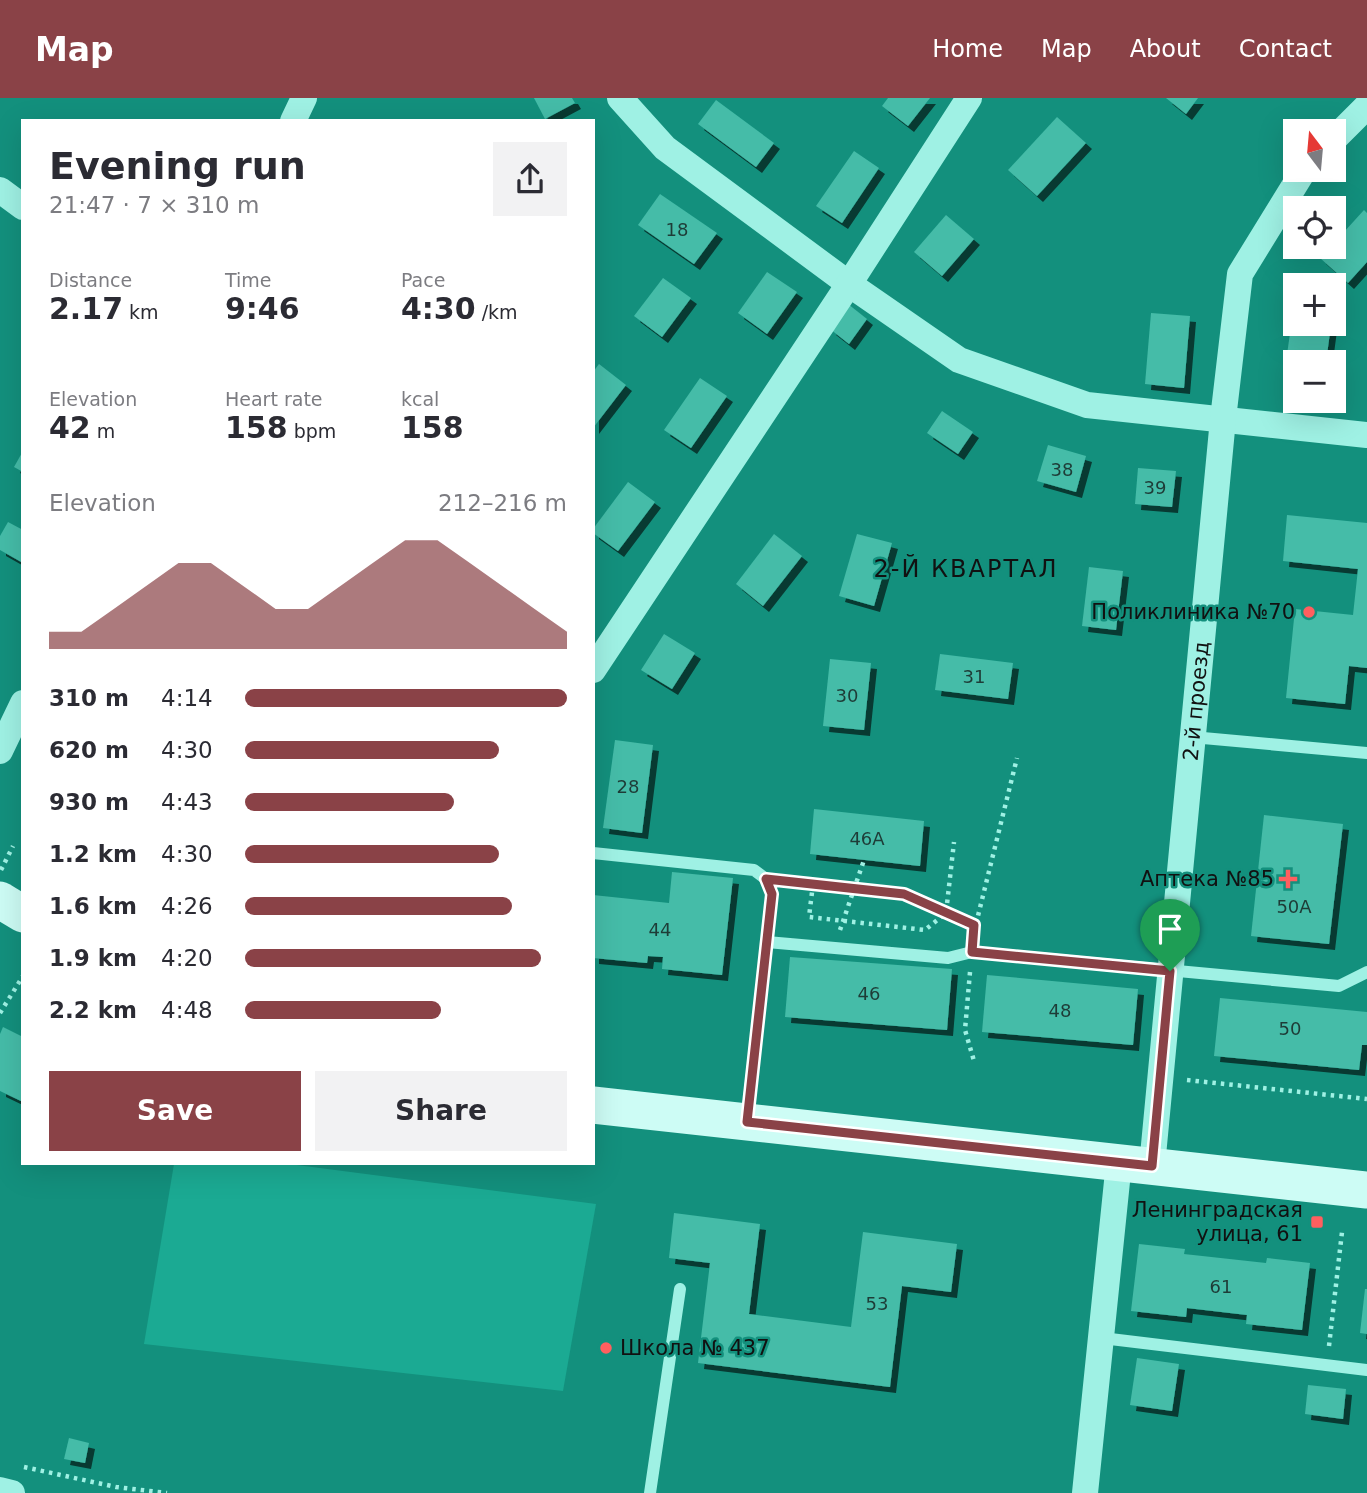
<!DOCTYPE html>
<meta charset="utf-8">
<style>
:root{--surface:#fff;--page:#f2f2f3;--text:#2b2b33;--muted:#7c7c81;--accent:#8a4247}
body{margin:0;font-family:"DejaVu Sans",sans-serif;background:var(--page);color:var(--text);height:100vh;display:flex;flex-direction:column;font-size:26px;white-space:nowrap}
*{box-sizing:border-box;margin:0}
p{font-size:23px;color:var(--muted)}
.icon{flex:none;width:38px;height:38px;fill:none;stroke:currentColor;stroke-width:2;stroke-linecap:round;stroke-linejoin:round}
.map{position:relative;flex:1;overflow:hidden}
.drawer{position:absolute;left:21px;top:21px;width:574px;height:1046px;display:flex;flex-direction:column;background:var(--surface);border-radius:0px;box-shadow:0 7px 28px #0002}
.drawer>*{flex:none}
.needle{width:46px;rotate:344deg}
.controls{position:absolute;left:1283px;top:21px;display:grid;gap:14px}
.controls a{display:grid;place-items:center;width:63px;height:63px;border-radius:0px;background:var(--surface);box-shadow:0 7px 28px #0002;font-size:35px}
.pin{position:absolute;display:grid;place-items:center;width:60px;height:60px;color:#fff;margin:-72px -30px;border-radius:50% 50% 50% 0;rotate:-45deg;box-shadow:0 0 7px #0007}
.pin .icon{rotate:45deg}
.round{display:grid;place-items:center;flex:none;width:74px;height:74px;border-radius:0px;background:var(--page)}
.head{display:flex;align-items:center;justify-content:space-between;height:119px;padding:0 28px}
h1{font-size:38px;font-weight:600;line-height:52px}
.figures{display:grid;grid-template-columns:repeat(3,1fr);gap:10px;height:119px;padding:7px 28px}
.figures div{display:grid;align-content:center}
.figures b{font-size:30px;font-weight:600}
.figures small{font-size:19px;font-weight:400}
.figures p{font-size:19px}
.chart{height:196px;padding:14px 28px}
.chart p{display:flex;justify-content:space-between}
.chart svg{width:100%;height:126px;margin-top:7px;fill:var(--accent);opacity:.7}
.action{display:flex;gap:14px;margin-top:auto;padding:14px 28px}
.action a{flex:1;height:80px;border-radius:0px;background:var(--accent);color:#fff;font-size:28px;font-weight:600;line-height:80px;text-align:center}
.action a+a{background:var(--page);color:var(--text)}
ul{padding:0 28px;list-style:none;font-size:23px}
li{display:grid;grid-template-columns:112px 84px 1fr;align-items:center;height:52px}
li i{height:18px;border-radius:9px;background:var(--accent)}
header{display:flex;align-items:center;gap:42px;box-sizing:border-box;height:98px;padding:0 35px;background:var(--accent);color:#fff}
header strong{font-size:33px}
nav{display:flex;gap:38px;margin-inline-start:auto;font-size:24px}
.map>svg:first-child{display:block}
</style>
<header>
<strong>Map</strong>
<nav><a>Home</a><a>Map</a><a>About</a><a>Contact</a></nav>
</header>
<div class="map">
<svg width="1367" height="1395" viewBox="0 0 1367 1395">
<defs>
<filter id="shadow"><feDropShadow dx="6" dy="6" stdDeviation="0" flood-color="#0009"/></filter>
</defs>
<rect width="100%" height="100%" fill="#13907d"/>
<polygon fill="#1baa93" points="174,1066 289,1066 596,1106 563,1293 144,1246"/>
<g fill="#45bca8" filter="url(#shadow)">
<polygon points="534,0 572,0 575,5 545,21"/>
<polygon points="888,0 930,0 908,28 882,8"/>
<polygon points="1166,0 1198,0 1186,16"/>
<polygon points="716,2 774,45 756,69 698,26"/>
<polygon points="1057,19 1086,45 1037,98 1008,72"/>
<polygon points="854,53 879,70 842,125 816,108"/>
<polygon points="660,96 717,135 694,166 638,127"/>
<polygon points="1364,112 1367,115 1367,164 1348,185 1320,160 1330,149 1334,149 1334,145"/>
<polygon points="946,117 974,141 942,178 914,154"/>
<polygon points="767,174 797,194 767,236 738,215"/>
<polygon points="663,180 691,200 662,239 634,218"/>
<polygon points="848,206 867,221 849,246 830,231"/>
<polygon points="1151,215 1190,218 1184,290 1145,286"/>
<polygon points="1292,221 1295,222 1295,226 1331,227 1326,264 1295,264 1295,286 1283,285"/>
<polygon points="599,266 626,287 593,330 593,274"/>
<polygon points="700,280 727,298 691,350 664,332"/>
<polygon points="942,313 973,334 958,356 927,335"/>
<polygon points="1048,347 1086,358 1076,394 1037,383"/>
<polygon points="23,353 23,374 14,369"/>
<polygon points="1138,370 1176,373 1172,409 1135,406"/>
<polygon points="628,384 655,404 618,453 593,435 593,431"/>
<polygon points="1287,417 1367,425 1367,570 1349,568 1345,606 1286,600 1295,511 1353,517 1358,471 1283,463"/>
<polygon points="8,424 23,432 23,465 0,452 0,438"/>
<polygon points="774,436 802,458 763,508 736,486"/>
<polygon points="857,436 892,445 874,508 839,498"/>
<polygon points="1089,469 1123,473 1116,532 1082,528"/>
<polygon points="664,536 695,555 672,591 641,572"/>
<polygon points="940,556 1013,565 1008,601 935,592"/>
<polygon points="830,561 871,565 864,632 823,628"/>
<polygon points="615,642 653,647 642,735 603,730"/>
<polygon points="814,711 924,723 920,768 810,756"/>
<polygon points="1264,717 1343,726 1329,846 1251,838"/>
<polygon points="672,774 733,780 722,877 662,871 663,859 648,858 647,865 593,860 593,797 669,805"/>
<polygon points="790,859 952,871 947,932 785,919"/>
<polygon points="987,877 1138,891 1133,947 982,934"/>
<polygon points="1220,900 1367,914 1367,947 1362,947 1359,972 1214,958"/>
<polygon points="3,929 23,939 23,1004 0,993 0,936"/>
<polygon points="674,1115 760,1126 749,1216 851,1229 863,1134 957,1146 951,1194 902,1188 890,1289 698,1265 710,1165 669,1160"/>
<polygon points="1139,1146 1185,1151 1184,1156 1266,1165 1267,1160 1310,1165 1302,1232 1246,1226 1247,1217 1187,1210 1186,1219 1131,1213"/>
<polygon points="1365,1191 1367,1191 1367,1236 1360,1235"/>
<polygon points="1137,1260 1179,1266 1172,1313 1130,1307"/>
<polygon points="1308,1287 1346,1291 1343,1321 1305,1316"/>
<polygon points="69,1340 89,1345 85,1365 64,1361"/>
</g>
<g fill="none" stroke-linecap="round" stroke-linejoin="round">
<g stroke="#9ff1e4" stroke-width="4.5" stroke-dasharray="3.5 5" stroke-linecap="butt">
<polyline points="1,772 13,748"/>
<polyline points="786,784 904,796 974,827"/>
<polyline points="813,786 809,819 925,832 946,815 954,744"/>
<polyline points="840,832 864,762"/>
<polyline points="974,834 1017,660"/>
<polyline points="970,874 965,932 974,963"/>
<polyline points="0,915 23,878"/>
<polyline points="1187,982 1367,1001"/>
<polyline points="1329,1248 1342,1134"/>
<polyline points="24,1369 116,1389 167,1395"/>
</g>
<g stroke="#9ff1e4" stroke-width="12">
<polyline points="1192,639 1367,655"/>
<polyline points="593,755 754,772 766,781 772,796 747,1020"/>
<polyline points="767,844 948,860 972,854 1339,888 1367,874"/>
<polyline points="1102,1240 1367,1272"/>
<polyline points="650,1395 680,1191"/>
</g>
<g stroke="#9ff1e4" stroke-width="26">
<polyline points="620,0 665,50 849,186 959,262 1087,307 1367,337"/>
<polyline points="293,23 304,0"/>
<polyline points="1334,41 1367,8"/>
<polyline points="0,92 23,109"/>
<polyline points="593,572 849,186 969,0"/>
<polyline points="0,653 23,605"/>
<path id="s1" d="M1152,1068l71,-747 17,-145 64,-104"/>
<polyline points="0,1392 12,1395"/>
<polyline points="1085,1395 1119,1064"/>
</g>
<g stroke="#cdfcf5" stroke-width="37">
<polyline points="0,802 23,816"/>
<polyline points="593,1007 1367,1092"/>
</g>
</g>
<g fill="none" stroke-linecap="round" stroke-linejoin="round">
<defs>
<polygon id="route" points="766,781 904,796 974,827 972,854 1170,873 1152,1068 747,1024 772,796"/>
</defs>
<use href="#route" stroke="#fff" stroke-width="14"/>
<use href="#route" stroke="#8a4247" stroke-width="9"/>
</g>
<g fill="#ff5f5f" stroke="#13907d" stroke-width="2.5">
<circle cx="1309" cy="514" r="7"/>
<path d="M1284.5 770.5h7v7h7v7h-7v7h-7v-7h-7v-7h7z"/>
<rect x="1310" y="1117" width="14" height="14" rx="3.5"/>
<circle cx="606" cy="1250" r="7"/>
</g>
<g text-anchor="middle" dominant-baseline="central" stroke-width="5" stroke-linejoin="round" paint-order="stroke">
<g font-size="18" fill="#1e3c37">
<text x="677" y="131">18</text>
<text x="1062" y="371">38</text>
<text x="1155" y="389">39</text>
<text x="974" y="578">31</text>
<text x="847" y="597">30</text>
<text x="628" y="688">28</text>
<text x="867" y="740">46А</text>
<text x="1294" y="808">50А</text>
<text x="660" y="831">44</text>
<text x="869" y="895">46</text>
<text x="1060" y="912">48</text>
<text x="1290" y="930">50</text>
<text x="1221" y="1188">61</text>
<text x="877" y="1205">53</text>
</g>
<g font-size="21" fill="#111" stroke="#13907d" text-anchor="end">
<text x="1295" y="514">Поликлиника №70</text>
<text x="1274" y="781">Аптека №85</text>
<text x="1303" y="1112">Ленинградская<tspan x="1303" dy="24">улица, 61</tspan></text>
<text x="620" y="1250" text-anchor="start">Школа № 437</text>
</g>
<g font-size="21" fill="#111" stroke="#13907d">
<text stroke="none"><textPath href="#s1" startOffset="467">2-й проезд</textPath></text>
</g>
<g font-size="24" letter-spacing="2" fill="#111" stroke="#13907d">
<text x="966" y="471">2-Й КВАРТАЛ</text>
</g>
</g>
</svg>
<div class="controls">
<a><svg class="needle" viewBox="-14 -14 28 28"><path d="M0-13l5 13h-10z" fill="#e53935"/><path d="M0 13l5-13h-10z" fill="#7c7c81"/></svg></a>
<a><svg class="icon" aria-label="locate" viewBox="0 0 24 24"><circle cx="12" cy="12" r="6"/><path d="M12 2v4M12 18v4M2 12h4M18 12h4"/></svg></a>
<a>+</a>
<a>−</a>
</div>
<div class="pin" style="left:1170px;top:873px;background:#1e9e55"><svg class="icon" aria-label="arrive" viewBox="0 0 24 24"><path d="M6 21V4h12l-3 4 3 4H6"/></svg></div>
<section class="drawer">
<div class="head"><div><h1>Evening run</h1><p>21:47 · 7 × 310 m</p></div><a class="round"><svg class="icon" aria-label="share" viewBox="0 0 24 24"><path d="M12 15V3M7 8l5-5 5 5M5 13v7h14v-7"/></svg></a></div>
<div class="figures">
<div><p>Distance</p><b>2.17<small> km</small></b></div>
<div><p>Time</p><b>9:46</b></div>
<div><p>Pace</p><b>4:30<small> /km</small></b></div>
</div>
<div class="figures">
<div><p>Elevation</p><b>42<small> m</small></b></div>
<div><p>Heart rate</p><b>158<small> bpm</small></b></div>
<div><p>kcal</p><b>158</b></div>
</div>
<div class="chart"><p><span>Elevation</span>212–216 m</p>
<svg viewBox="0 0 160 44" preserveAspectRatio="none"><path d="M0 44V38L10 38L20 30L30 22L40 14L50 14L60 22L70 30L80 30L90 22L100 14L110 6L120 6L130 14L140 22L150 30L160 38V44z"/></svg>
</div>
<ul>
<li><b>310 m</b>4:14<i style="width:100%"></i></li>
<li><b>620 m</b>4:30<i style="width:79%"></i></li>
<li><b>930 m</b>4:43<i style="width:65%"></i></li>
<li><b>1.2 km</b>4:30<i style="width:79%"></i></li>
<li><b>1.6 km</b>4:26<i style="width:83%"></i></li>
<li><b>1.9 km</b>4:20<i style="width:92%"></i></li>
<li><b>2.2 km</b>4:48<i style="width:61%"></i></li>
</ul>
<div class="action"><a>Save</a><a>Share</a></div>
</section>
</div>
